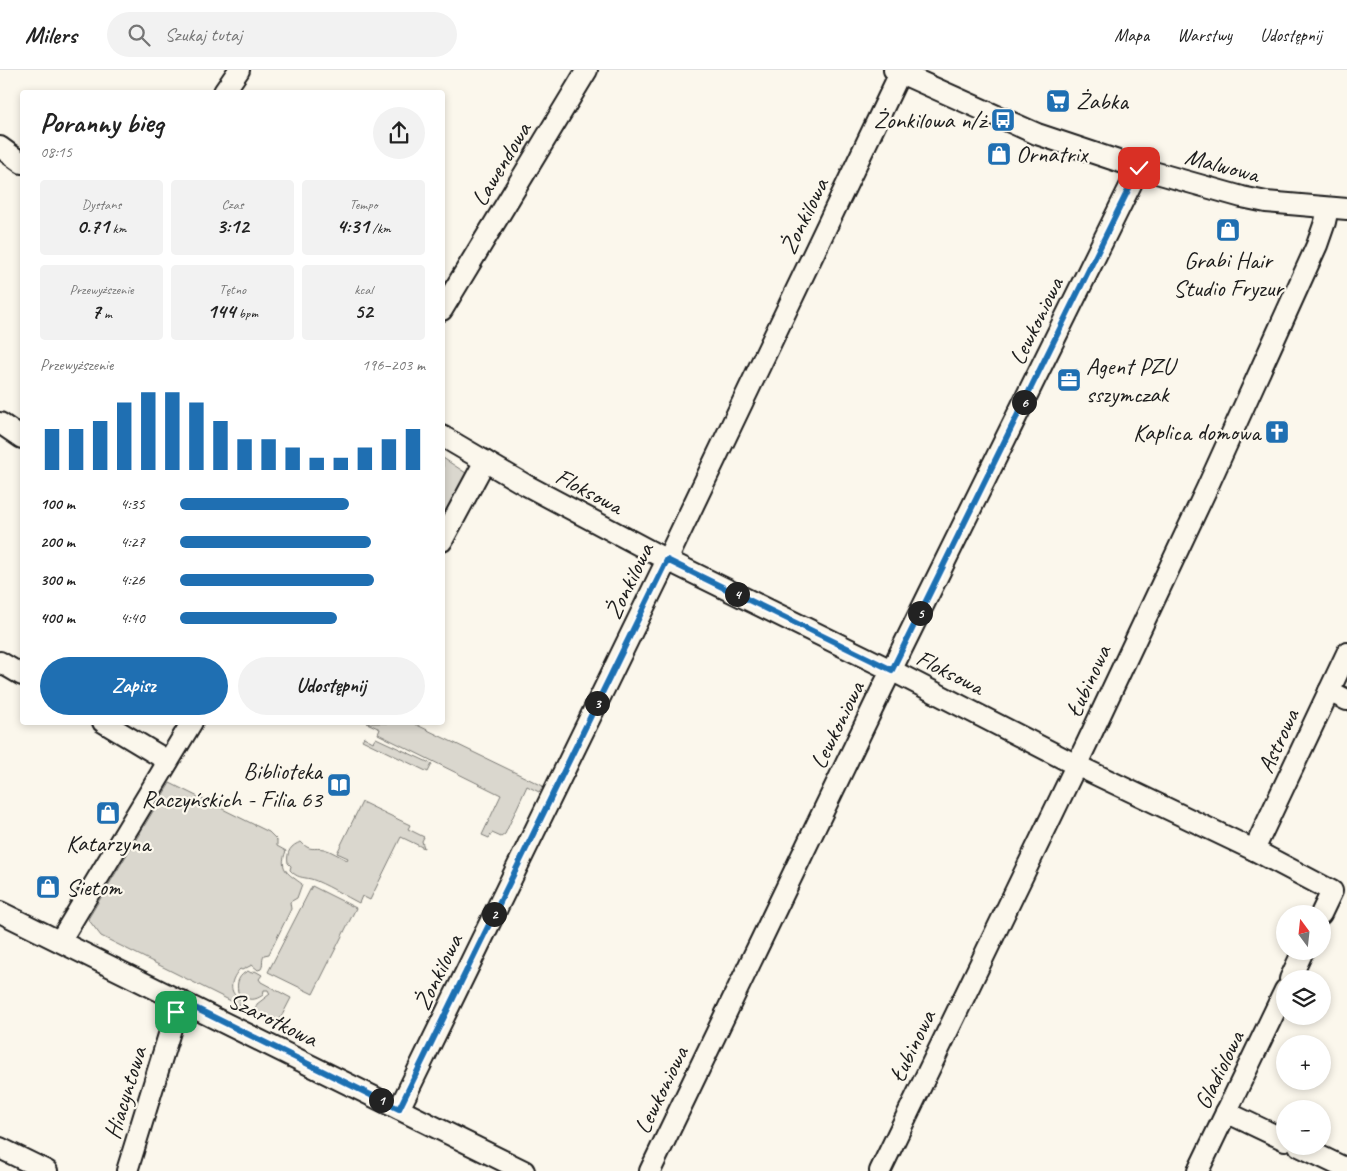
<!DOCTYPE html>
<html lang="pl">
<meta charset="utf-8">
<style>
:root{--surface:#fff;--page:#f2f2f2;--text:#222;--muted:#767676;--line:#e0e0e0;--accent:#1f6fb2}
body{margin:0;font-family:Caveat,sans-serif;background:var(--page);color:var(--text);height:100vh;display:flex;flex-direction:column;font-size:19px;white-space:nowrap}
*{box-sizing:border-box;margin:0}
p{font-size:16px;color:var(--muted)}
.icon{flex:none;width:28px;height:28px;fill:none;stroke:currentColor;stroke-width:2;stroke-linecap:round;stroke-linejoin:round}
.map{position:relative;flex:1;overflow:hidden}
.details{position:absolute;left:20px;top:20px;width:425px;height:635px;display:flex;flex-direction:column;background:var(--surface);border-radius:5px;box-shadow:0 2px 8px #0003}
.details>*{flex:none}
.needle{width:32px;rotate:345deg}
.fabs{position:absolute;left:1276px;top:835px;display:grid;gap:10px}
.fabs a{display:grid;place-items:center;width:55px;height:55px;border-radius:50%;background:var(--surface);box-shadow:0 2px 8px #0003;font-size:25px}
.pin{position:absolute;display:grid;place-items:center;width:42px;height:42px;color:#fff;margin:-21px;border-radius:10px;box-shadow:0 2px 8px #0006}
.km{position:absolute;width:25px;height:25px;margin:-12px;border-radius:50%;background:#222;color:#fff;font-size:14px;line-height:25px;text-align:center}
.round{display:grid;place-items:center;flex:none;width:52px;height:52px;border-radius:26px;background:var(--page)}
.headline{display:flex;align-items:center;justify-content:space-between;height:85px;padding:0 20px}
h1{font-size:28px;font-weight:700;line-height:38px}
.stats{display:grid;grid-template-columns:repeat(3,1fr);gap:8px;height:85px;padding:5px 20px}
.stats div{display:grid;align-content:center;border-radius:5px;background:var(--page);text-align:center}
.stats b{font-size:21px;font-weight:700}
.stats small{font-size:14px;font-weight:400}
.stats p{font-size:14px}
.chart{height:140px;padding:10px 20px}
.chart p{display:flex;justify-content:space-between}
.chart svg{width:100%;height:90px;margin-top:5px;stroke:var(--accent);stroke-width:6}
.action{display:flex;gap:10px;margin-top:auto;padding:10px 20px}
.action a{flex:1;height:58px;border-radius:30px;background:var(--accent);color:#fff;font-size:20px;font-weight:700;line-height:58px;text-align:center}
.action a+a{background:var(--page);color:var(--text)}
ul{padding:0 20px;list-style:none;font-size:16px}
li{display:grid;grid-template-columns:80px 60px 1fr;align-items:center;height:38px}
li i{height:12px;border-radius:6px;background:var(--accent)}
header{display:flex;align-items:center;gap:30px;box-sizing:border-box;height:70px;padding:0 25px;background:var(--surface);border-bottom:1px solid var(--line)}
header strong{font-size:24px}
nav{display:flex;gap:28px;margin-inline-start:auto;font-size:18px}
.search{width:350px;height:45px;background:var(--page);display:flex;align-items:center;gap:12px;box-sizing:border-box;padding:0 18px;border-radius:28px;color:var(--muted);font-size:19px}
.map>svg:first-child{display:block}
</style>
<header>
<strong>Milers</strong>
<div class="search"><svg class="icon" aria-label="search" viewBox="0 0 24 24"><circle cx="10" cy="10" r="6"/><path d="M15 15l6 6"/></svg>Szukaj tutaj</div>
<nav><a>Mapa</a><a>Warstwy</a><a>Udostępnij</a></nav>
</header>
<div class="map">
<svg width="1347" height="1101" viewBox="0 0 1347 1101">
<rect width="100%" height="100%" fill="#fbf7ec"/>
<filter id="ink" filterUnits="userSpaceOnUse"><feTurbulence type="fractalNoise" baseFrequency=".02" numOctaves="2"/><feDisplacementMap in="SourceGraphic" scale="10" xChannelSelector="R" yChannelSelector="G"/><feConvolveMatrix kernelMatrix="1 2 1 2 8 2 1 2 1" color-interpolation-filters="sRGB"/></filter>
<g filter="url(#ink)">
<g fill="#dad7ce" stroke="#7b7a75">
<polygon points="443,388 469,405 443,455"/>
<polygon points="367,653 413,653 543,716 539,722 527,716 505,764 501,767 492,763 489,768 482,765 501,725 378,664 380,659"/>
<polygon points="364,667 373,672 376,668 432,694 428,702 362,670"/>
<path d="M170,713l99,49 8,8v6l9,5c-8,19 3,23 16,33l-5,14 -7,4 1,7 -22,45 -5,1c-3,5 0,9 -3,14l-3,1 -6,-5 -10,5 -2,-1c-6,6 -13,19 -4,27 1,2 4,3 6,5l-3,4 -138,-69 -13,-17z"/>
<path d="M362,732l48,23 -2,4 16,8 -2,4 2,7 -23,-11 -31,63 -8,-4 -3,7c-12,-6 -35,-20 -48,-24 -9,-2 -14,-1 -21,-9l1,-4 -3,-3c-2,-11 3,-18 13,-21 9,10 13,5 23,7 8,2 16,8 23,11l1,-2 -11,-5z"/>
<polygon points="312,816 356,838 313,924 268,902"/>
<path d="M248,901l3,2 4,-2 7,4 -3,4 2,3 30,16 -14,27 -23,-13 3,-8 13,-10 -2,-4h-4l-1,5c-10,7 -17,5 -25,-3 -2,-10 1,-17 10,-21z"/>
</g>
<g fill="none" stroke-linecap="round" stroke-linejoin="round">
<defs>
<g id="minor">
<polyline points="894,0 1037,64 1139,98 1242,127 1266,132 1347,139"/>
<polyline points="224,22 239,0"/>
<polyline points="0,77 22,93"/>
<polyline points="442,240 587,0"/>
<polyline points="0,353 22,368"/>
<polyline points="442,366 524,414 667,490 891,600 1076,695 1254,780 1332,821 1321,844"/>
<polyline points="442,471 485,391"/>
<polyline points="0,592 22,605"/>
<polyline points="1329,621 1347,630"/>
<polyline points="103,652 168,691"/>
<polyline points="1254,780 1347,583"/>
<polyline points="0,842 524,1101"/>
<polyline points="60,871 192,652"/>
<polyline points="1290,909 1303,881"/>
<polyline points="399,1039 667,490 900,3"/>
<polyline points="1226,1042 1285,1070"/>
<polyline points="1299,1076 1347,1099"/>
<polyline points="0,1078 47,1101"/>
<polyline points="127,1101 176,942 181,931"/>
<polyline points="650,1101 882,619 1139,98"/>
<polyline points="880,1101 1087,673 1207,418 1317,175 1325,152 1328,138"/>
<polyline points="1198,1101 1285,920"/>
</g>
</defs>
<use href="#minor" stroke="#1c1c1c" stroke-width="24"/>
<use href="#minor" stroke="#fbf7ec" stroke-width="20"/>
</g>
</g>
<g fill="none" stroke-linecap="round" stroke-linejoin="round" filter="url(#ink)">
<defs>
<polyline id="route" points="176,942 181,931 399,1039 667,490 892,600 1139,98"/>
</defs>
<use href="#route" stroke="#fff" stroke-width="10"/>
<use href="#route" stroke="#1f6fb2" stroke-width="6"/>
</g>
<defs>
<symbol id="supermarket-square" viewBox="-11 -11 22 22"><rect x="-9" y="-9" width="18" height="18" rx="4" fill="#1f6fb2" stroke="#fbf7ec"/><path d="M-6-5.5h2.5l.6 2H6L4.5 2H-2.5L-4.4-4H-6ZM-1.5 3.2a1.3 1.3 0 1 0 .1 0ZM3 3.2a1.3 1.3 0 1 0 .1 0Z" fill="#fff"/></symbol>
<symbol id="bus-square" viewBox="-11 -11 22 22"><rect x="-9" y="-9" width="18" height="18" rx="4" fill="#1f6fb2" stroke="#fbf7ec"/><path d="M-5-6H5V4H4V6H2V4H-2V6H-4V4H-5ZM-3.5-4V0h7V-4ZM-3.5 1.2v1.5H-2V1.2ZM2 1.2v1.5H3.5V1.2Z" fill="#fff"/></symbol>
<symbol id="shop-square" viewBox="-11 -11 22 22"><rect x="-9" y="-9" width="18" height="18" rx="4" fill="#1f6fb2" stroke="#fbf7ec"/><path d="M-5-2.5h2.3a2.7 3.5 0 0 1 5.4 0H5L5.5 6h-11ZM-1.5-2.5h3a1.5 2.3 0 0 0-3 0Z" fill="#fff"/></symbol>
<symbol id="office-square" viewBox="-11 -11 22 22"><rect x="-9" y="-9" width="18" height="18" rx="4" fill="#1f6fb2" stroke="#fbf7ec"/><path d="M-6-3h4V-5.5h4V-3h4V5H-6ZM-1-4.5V-3h2v-1.5ZM-6 0V1H6V0Z" fill="#fff"/></symbol>
<symbol id="church-square" viewBox="-11 -11 22 22"><rect x="-9" y="-9" width="18" height="18" rx="4" fill="#1f6fb2" stroke="#fbf7ec"/><path d="M-1.2-6h2.4v3.5h3.3v2.4h-3.3V6h-2.4V-.1h-3.3v-2.4h3.3Z" fill="#fff"/></symbol>
<symbol id="library-square" viewBox="-11 -11 22 22"><rect x="-9" y="-9" width="18" height="18" rx="4" fill="#1f6fb2" stroke="#fbf7ec"/><path d="M-6-4Q-3-5.5-.7-3.5V5Q-3 3-6 4ZM6-4Q3-5.5 .7-3.5V5Q3 3 6 4Z" fill="#fff"/></symbol>
</defs>
<g fill-rule="evenodd">
<use href="#supermarket-square" x="1044" y="17" width="28" height="28"/>
<use href="#bus-square" x="989" y="36" width="28" height="28"/>
<use href="#shop-square" x="985" y="70" width="28" height="28"/>
<use href="#shop-square" x="1214" y="146" width="28" height="28"/>
<use href="#office-square" x="1055" y="296" width="28" height="28"/>
<use href="#church-square" x="1263" y="348" width="28" height="28"/>
<use href="#library-square" x="325" y="701" width="28" height="28"/>
<use href="#shop-square" x="94" y="729" width="28" height="28"/>
<use href="#shop-square" x="34" y="803" width="28" height="28"/>
</g>
<g text-anchor="middle" dominant-baseline="central" stroke-width="4.5" stroke-linejoin="round" paint-order="stroke">
<g font-size="24" fill="#1c1c1c" stroke="#fbf7ec" text-anchor="start">
<text x="1076" y="31">Żabka</text>
<text x="986" y="50" text-anchor="end">Żonkilowa n/ż</text>
<text x="1016" y="84">Ornatrix</text>
<text x="1228" y="190" text-anchor="middle">Grabi Hair<tspan x="1228" dy="28">Studio Fryzur</tspan></text>
<text x="1086" y="296">Agent PZU<tspan x="1086" dy="28">sszymczak</tspan></text>
<text x="1260" y="362" text-anchor="end">Kaplica domowa</text>
<text x="322" y="701" text-anchor="end">Biblioteka<tspan x="322" dy="28">Raczyńskich - Filia 63</tspan></text>
<text x="108" y="773" text-anchor="middle">Katarzyna</text>
<text x="66" y="817">Sietom</text>
</g>
<g font-size="24" fill="#1c1c1c" stroke="#fbf7ec">
<text transform="translate(501 94) rotate(-59)">Lawendowa</text>
<text transform="translate(1222 95) rotate(15)">Malwowa</text>
<text transform="translate(804 146) rotate(-64)">Żonkilowa</text>
<text transform="translate(1036 251) rotate(-64)">Lewkoniowa</text>
<text transform="translate(589 421) rotate(28)">Floksowa</text>
<text transform="translate(629 511) rotate(-64)">Żonkilowa</text>
<text transform="translate(950 602) rotate(27)">Floksowa</text>
<text transform="translate(1088 611) rotate(-65)">Łubinowa</text>
<text transform="translate(837 655) rotate(-64)">Lewkoniowa</text>
<text transform="translate(1278 671) rotate(-65)">Astrowa</text>
<text transform="translate(438 902) rotate(-64)">Żonkilowa</text>
<text transform="translate(273 949) rotate(26)">Szarotkowa</text>
<text transform="translate(912 976) rotate(-64)">Łubinowa</text>
<text transform="translate(1219 1000) rotate(-64)">Gladiolowa</text>
<text transform="translate(661 1020) rotate(-64)">Lewkoniowa</text>
<text transform="translate(125 1023) rotate(-73)">Hiacyntowa</text>
</g>
</g>
</svg>
<div class="fabs">
<a><svg class="needle" viewBox="-14 -14 28 28"><path d="M0-13l5 13h-10z" fill="#e53935"/><path d="M0 13l5-13h-10z" fill="#767676"/></svg></a>
<a><svg class="icon" aria-label="layers" viewBox="0 0 24 24"><path d="M12 4l9 5-9 5-9-5zM3 14l9 5 9-5"/></svg></a>
<a>+</a>
<a>−</a>
</div>
<div class="pin" style="left:176px;top:942px;background:#1e9e55"><svg class="icon" aria-label="arrive" viewBox="0 0 24 24"><path d="M6 21V4h12l-3 4 3 4H6"/></svg></div>
<div class="pin" style="left:1139px;top:98px;background:#d93025"><svg class="icon" aria-label="check" viewBox="0 0 24 24"><path d="M5 12l5 5 9-10"/></svg></div>
<b class="km" style="left:381px;top:1030px">1</b>
<b class="km" style="left:494px;top:844px">2</b>
<b class="km" style="left:597px;top:633px">3</b>
<b class="km" style="left:737px;top:524px">4</b>
<b class="km" style="left:920px;top:543px">5</b>
<b class="km" style="left:1024px;top:332px">6</b>
<section class="details">
<div class="headline"><div><h1>Poranny bieg</h1><p>08:15</p></div><a class="round"><svg class="icon" aria-label="share" viewBox="0 0 24 24"><path d="M12 15V3M7 8l5-5 5 5M5 13v7h14v-7"/></svg></a></div>
<div class="stats">
<div><p>Dystans</p><b>0.71<small> km</small></b></div>
<div><p>Czas</p><b>3:12</b></div>
<div><p>Tempo</p><b>4:31<small> /km</small></b></div>
</div>
<div class="stats">
<div><p>Przewyższenie</p><b>7<small> m</small></b></div>
<div><p>Tętno</p><b>144<small> bpm</small></b></div>
<div><p>kcal</p><b>52</b></div>
</div>
<div class="chart"><p><span>Przewyższenie</span>196–203 m</p>
<svg viewBox="0 0 160 44" preserveAspectRatio="none"><path d="M5 44V24M15 44V24M25 44V20M35 44V11M45 44V6M55 44V6M65 44V11M75 44V20M85 44V29M95 44V29M105 44V33M115 44V38M125 44V38M135 44V33M145 44V29M155 44V24"/></svg>
</div>
<ul>
<li><b>100 m</b>4:35<i style="width:69%"></i></li>
<li><b>200 m</b>4:27<i style="width:78%"></i></li>
<li><b>300 m</b>4:26<i style="width:79%"></i></li>
<li><b>400 m</b>4:40<i style="width:64%"></i></li>
</ul>
<div class="action"><a>Zapisz</a><a>Udostępnij</a></div>
</section>
</div>
